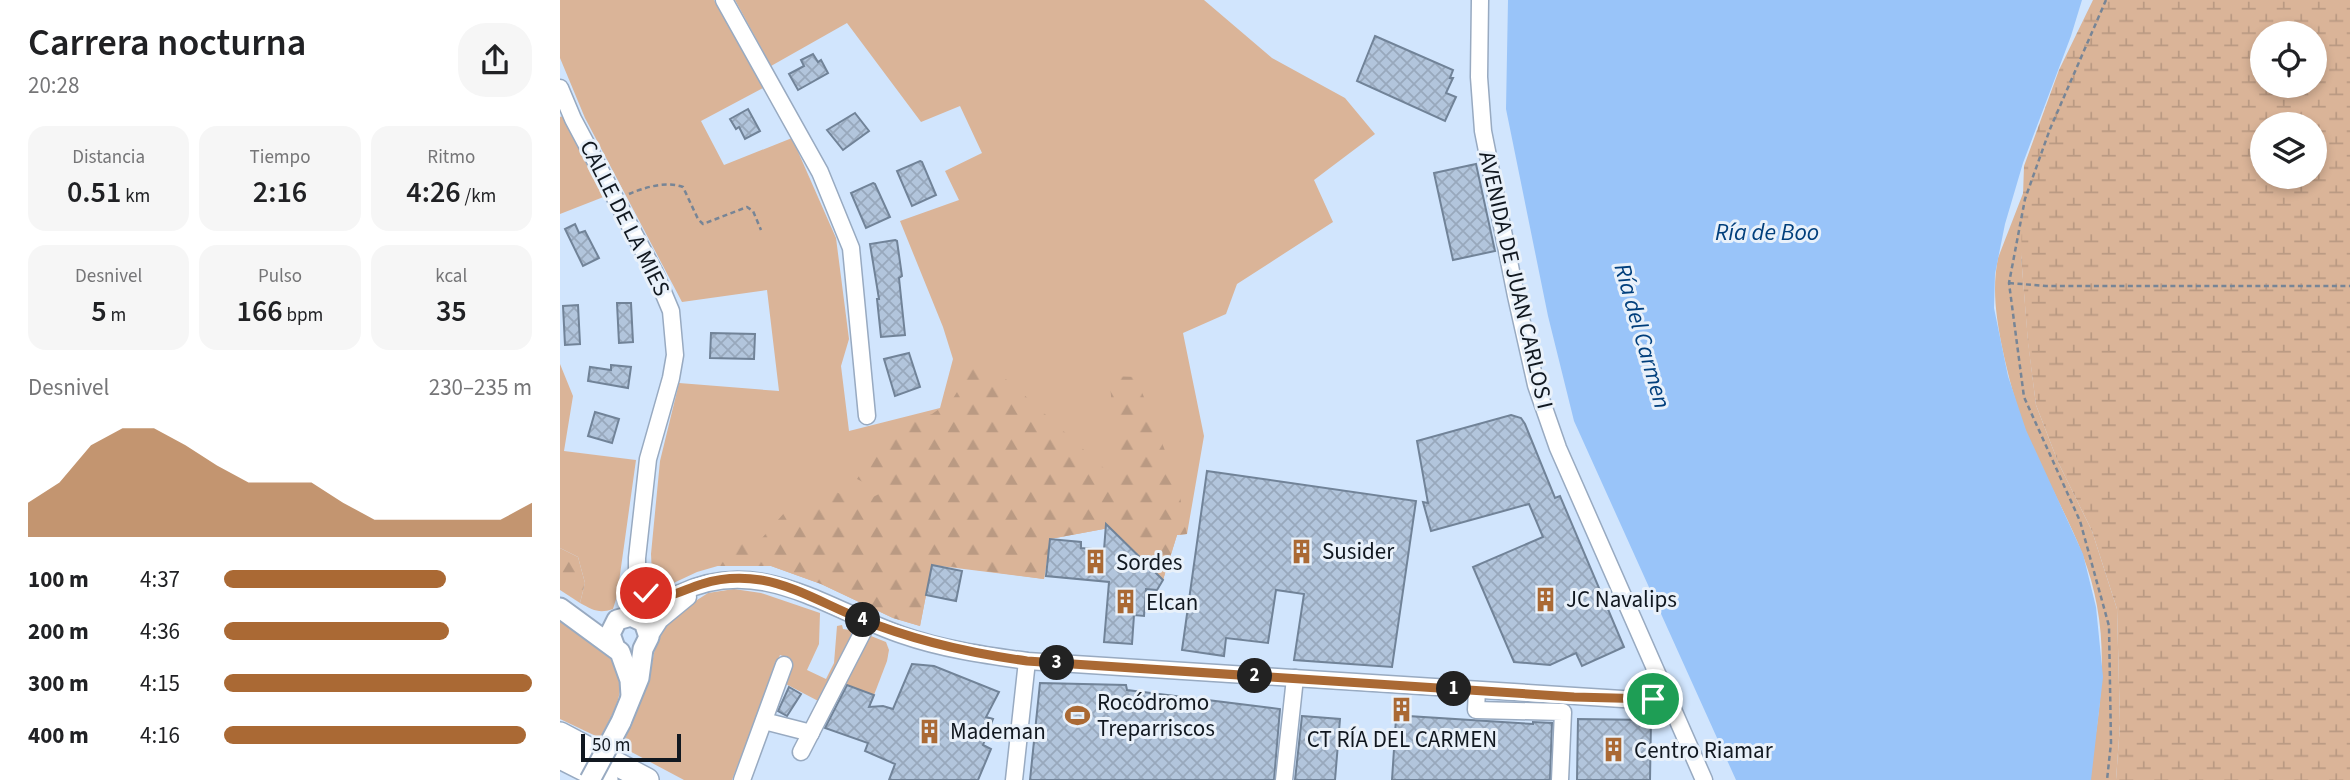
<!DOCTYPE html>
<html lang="es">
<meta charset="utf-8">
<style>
:root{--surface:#fff;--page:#f6f6f6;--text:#202124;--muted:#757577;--accent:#aa6934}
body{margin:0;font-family:"Source Sans 3",sans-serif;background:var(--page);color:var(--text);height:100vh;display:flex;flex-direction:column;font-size:26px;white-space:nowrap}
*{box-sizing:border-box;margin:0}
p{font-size:23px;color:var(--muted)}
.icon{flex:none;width:38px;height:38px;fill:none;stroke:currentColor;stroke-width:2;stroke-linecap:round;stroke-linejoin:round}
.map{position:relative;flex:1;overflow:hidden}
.panel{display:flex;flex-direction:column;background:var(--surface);width:560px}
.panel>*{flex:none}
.controls{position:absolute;left:1690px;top:21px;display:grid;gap:14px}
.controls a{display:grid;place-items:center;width:77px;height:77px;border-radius:50%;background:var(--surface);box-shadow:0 4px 10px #0003;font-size:35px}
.scale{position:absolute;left:21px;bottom:18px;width:100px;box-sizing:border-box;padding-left:7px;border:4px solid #111820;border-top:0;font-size:19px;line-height:24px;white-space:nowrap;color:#111820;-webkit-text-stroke:5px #e9f1fa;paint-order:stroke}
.pin{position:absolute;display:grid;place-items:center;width:60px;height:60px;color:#fff;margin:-30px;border:4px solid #fff;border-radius:50%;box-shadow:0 2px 7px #0007}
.km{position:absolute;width:35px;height:35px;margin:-18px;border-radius:50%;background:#222;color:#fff;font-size:19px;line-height:35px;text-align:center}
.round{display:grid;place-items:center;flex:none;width:74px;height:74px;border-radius:28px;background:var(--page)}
.overview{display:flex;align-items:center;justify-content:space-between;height:119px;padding:0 28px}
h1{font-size:38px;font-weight:600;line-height:52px}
.stats{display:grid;grid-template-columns:repeat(3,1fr);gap:10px;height:119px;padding:7px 28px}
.stats div{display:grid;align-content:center;border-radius:18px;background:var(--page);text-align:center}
.stats b{font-size:30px;font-weight:600}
.stats small{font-size:19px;font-weight:400}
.stats p{font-size:19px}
.chart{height:196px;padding:14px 28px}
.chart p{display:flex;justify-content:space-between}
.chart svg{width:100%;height:126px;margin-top:7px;fill:var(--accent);opacity:.7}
ul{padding:0 28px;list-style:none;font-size:23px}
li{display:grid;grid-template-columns:112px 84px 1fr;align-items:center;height:52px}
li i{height:18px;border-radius:9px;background:var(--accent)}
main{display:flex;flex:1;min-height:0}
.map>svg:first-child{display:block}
</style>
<main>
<section class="panel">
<div class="overview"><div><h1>Carrera nocturna</h1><p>20:28</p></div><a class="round"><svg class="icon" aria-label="share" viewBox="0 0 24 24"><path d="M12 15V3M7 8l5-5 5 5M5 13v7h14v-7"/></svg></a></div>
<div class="stats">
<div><p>Distancia</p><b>0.51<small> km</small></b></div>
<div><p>Tiempo</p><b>2:16</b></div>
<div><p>Ritmo</p><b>4:26<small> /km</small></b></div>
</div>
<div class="stats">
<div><p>Desnivel</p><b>5<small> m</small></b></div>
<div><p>Pulso</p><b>166<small> bpm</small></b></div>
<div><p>kcal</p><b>35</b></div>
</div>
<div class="chart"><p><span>Desnivel</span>230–235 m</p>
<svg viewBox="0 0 160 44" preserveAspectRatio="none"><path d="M0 44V32L10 25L20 12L30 6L40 6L50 12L60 19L70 25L80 25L90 25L100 32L110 38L120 38L130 38L140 38L150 38L160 32V44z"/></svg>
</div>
<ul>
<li><b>100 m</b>4:37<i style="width:72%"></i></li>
<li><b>200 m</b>4:36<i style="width:73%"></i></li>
<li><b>300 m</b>4:15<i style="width:100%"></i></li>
<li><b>400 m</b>4:16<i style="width:98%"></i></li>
</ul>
</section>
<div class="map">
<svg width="1790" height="780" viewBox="0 0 1790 780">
<defs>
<pattern id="forest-firs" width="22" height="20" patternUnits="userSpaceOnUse" patternTransform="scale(1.75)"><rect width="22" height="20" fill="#dab498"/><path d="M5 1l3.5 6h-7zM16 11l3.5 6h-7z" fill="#ba9a83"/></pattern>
<pattern id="wetland-marsh" width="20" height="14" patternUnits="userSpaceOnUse" patternTransform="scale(1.75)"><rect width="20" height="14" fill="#dab498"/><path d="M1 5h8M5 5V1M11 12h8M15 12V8" fill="none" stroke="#ba9a83"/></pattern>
<pattern id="building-cross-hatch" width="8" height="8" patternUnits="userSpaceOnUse" patternTransform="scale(1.75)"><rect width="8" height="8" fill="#b2c5dc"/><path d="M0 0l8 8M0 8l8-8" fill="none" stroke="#98a8bc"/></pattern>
</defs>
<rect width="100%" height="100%" fill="#d1e5fd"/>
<g fill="#dab498">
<polygon points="0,0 154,0 203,88 141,121 164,165 232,138 276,238 289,339 281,366 289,431 380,408 393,359 383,327 340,221 399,200 385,171 422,153 400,106 361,122 287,23 211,66 175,0 644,0 712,58 785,98 815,134 754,180 773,222 677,284 666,314 623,333 644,436 627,534 617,535 603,580 549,528 490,539 484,579 372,565 360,626 333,618 261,584 211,566 168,563 137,572 105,587 95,585 92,575 91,554 100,461 119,383 219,391 207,290 122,302 25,118 0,58"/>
<path d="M1538,0h15l-92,255 7,86 8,64 22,57 34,69 25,78 3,115 -4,56h-27c9,-60 19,-114 8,-174 -11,-65 -49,-117 -72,-177 -10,-27 -17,-54 -23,-82 -6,-31 -10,-58 -4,-89z"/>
<polygon points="3,116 46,196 0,214 0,117"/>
<path d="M0,364l13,32 -9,55 72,9 -19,136 -4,13c-14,5 -20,1 -33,-6l5,-20 -7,-26 -18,-9z"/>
<polygon points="174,589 201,593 260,613 259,644 247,670 266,679 274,663 277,626 282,625 283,629 290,630 292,636 262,703 222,682 231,659 220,655 172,780 124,780 62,747 89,679 95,648 109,618 148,593"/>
<path d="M0,620c31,21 76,42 55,88 -4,10 -10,20 -15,30l-40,-19z"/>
<polygon points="311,636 326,642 329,650 327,661 314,695 281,683 305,641"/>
</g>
<g fill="url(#forest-firs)">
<polygon points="417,360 450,382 560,483 549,376 576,377 617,481 627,534 617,535 603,580 549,528 490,539 484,579 372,564 360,626 333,618 261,584 211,566 157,566 165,538 201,539 225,512 276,492 301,503 323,492 297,479 329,431 372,414 392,400"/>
<polygon points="0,548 18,557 25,583 20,603 0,590"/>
</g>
<path fill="url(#wetland-marsh)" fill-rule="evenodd" d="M1533,0h257v780h-234l4,-56 -3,-115 -25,-78 -34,-69 -22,-57 -8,-62 -7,-88 3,-89 35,-96zM1703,33h52v53h-52zM1703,124h52v53h-52z"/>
<polygon fill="#99c4f9" points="948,0 1522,0 1511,36 1463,163 1445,224 1435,274 1434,308 1448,376 1466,430 1523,554 1536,607 1543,677 1531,780 1176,780 1014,421 988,316 946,109"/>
<g fill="url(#building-cross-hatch)" stroke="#718398" stroke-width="2">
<polygon points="815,36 893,70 890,78 893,78 886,93 896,97 885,121 797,81"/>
<polygon points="253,54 258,62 261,60 268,73 238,90 229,74 244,66 241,60"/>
<polygon points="188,109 200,131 185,139 179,127 176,129 170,119"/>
<polygon points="295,113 309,131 283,150 267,130"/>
<polygon points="360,161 362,162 376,195 352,206 337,171"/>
<polygon points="916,164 935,251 893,260 874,173"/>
<polygon points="313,183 315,184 330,217 306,228 291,193"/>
<polygon points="15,224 19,233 25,231 39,258 23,266 5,229"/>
<polygon points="335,240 337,241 342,276 339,278 345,335 321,337 317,299 319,299 310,244"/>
<polygon points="57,303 71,303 73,342 59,343"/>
<polygon points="18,305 20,344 5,345 3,306"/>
<polygon points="151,333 195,334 194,359 150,358"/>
<polygon points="349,353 360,387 335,396 324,359"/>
<polygon points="51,365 71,367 68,388 28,381 30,367 51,370"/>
<polygon points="35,412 59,419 52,443 28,436"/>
<polygon points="951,415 961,418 965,424 995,498 1000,496 1064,647 1022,666 1016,653 990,665 954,662 913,567 983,537 969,504 871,531 863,502 868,503 857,441"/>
<polygon points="647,471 856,501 832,667 734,660 744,594 716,590 708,643 666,638 664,656 622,650"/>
<polygon points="546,524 603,580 597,590 586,589 584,616 574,615 572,644 544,642 549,582 486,576 490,539 521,542 521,548 544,550"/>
<polygon points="372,565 402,571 396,601 366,595"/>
<polygon points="352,664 374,666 439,692 426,717 433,719 423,745 431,749 418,780 329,780 335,764 305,751 308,743 265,728 287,685 314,695 309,707 323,706 333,709"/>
<polygon points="480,683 566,685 567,690 720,709 714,780 470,780"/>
<polygon points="229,687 241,694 227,716 218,711"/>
<polygon points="837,703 849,704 848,716 973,724 973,722 992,723 990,780 832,780"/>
<polygon points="742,716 780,719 775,780 735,780"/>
<polygon points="1018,719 1091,720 1090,780 1017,780"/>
</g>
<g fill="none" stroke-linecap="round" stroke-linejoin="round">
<defs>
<g id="minor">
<polyline points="164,0 260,172 291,248 307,416"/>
<polyline points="920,0 919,77 923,131 956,296 976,385 998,448 1144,780"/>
<polyline points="0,88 13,119 95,273 111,311 115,355 111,378 88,459 77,558 77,617"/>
<path d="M80,619c11,-12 26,-19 40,-26 80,-39 148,17 222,42 40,14 82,20 125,26l611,39 15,-1 13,-6"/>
<polyline points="89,637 100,620 128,597"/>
<polyline points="917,690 916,710 1003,712 1000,780"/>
<polyline points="204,721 251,733"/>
<polyline points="241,752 308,622"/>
<polyline points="182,780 224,665"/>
<polyline points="454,780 467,661"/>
<polyline points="724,780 735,678"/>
</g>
<g id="major">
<polyline points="0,608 60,652 70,680 71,696"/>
<polyline points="54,645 50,634 57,620 71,616 84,622 89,637 83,649 79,678 61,722"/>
</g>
<g id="highway">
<polyline points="0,734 87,780"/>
<polyline points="0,757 46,780"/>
</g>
</defs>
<use href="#minor" stroke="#98aac1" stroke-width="19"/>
<use href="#major" stroke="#98aac1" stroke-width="23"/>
<use href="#highway" stroke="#98aac1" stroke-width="26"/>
<g stroke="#778596" stroke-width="2.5" stroke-dasharray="5 3.5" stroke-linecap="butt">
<polyline points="1546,0 1490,129 1465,199 1449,283 1464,397 1520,521 1549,626 1551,743 1547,780"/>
<path d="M69,194c16,-7 38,-13 54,-7l15,32 5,5 44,-17 6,4 8,19"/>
<polyline points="1449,283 1486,286 1790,286"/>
</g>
<use href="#minor" stroke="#fff" stroke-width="16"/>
<use href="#major" stroke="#fff" stroke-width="19"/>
<use href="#highway" stroke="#fff" stroke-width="23"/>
<defs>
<polyline id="major-bridge" points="30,780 61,722"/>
</defs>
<use href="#major-bridge" stroke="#98aac1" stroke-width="23" stroke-linecap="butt"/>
<use href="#major-bridge" stroke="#fff" stroke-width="19"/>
</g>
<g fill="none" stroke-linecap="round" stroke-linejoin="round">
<defs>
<path id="route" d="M86,593c22,9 35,-3 56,-9 19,-6 39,-7 59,-4 35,6 67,26 100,39 54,22 108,34 166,42l547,36 79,2"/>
</defs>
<use href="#route" stroke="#fff" stroke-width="14"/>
<use href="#route" stroke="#aa6934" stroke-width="9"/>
</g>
<defs>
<symbol id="building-bare" viewBox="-9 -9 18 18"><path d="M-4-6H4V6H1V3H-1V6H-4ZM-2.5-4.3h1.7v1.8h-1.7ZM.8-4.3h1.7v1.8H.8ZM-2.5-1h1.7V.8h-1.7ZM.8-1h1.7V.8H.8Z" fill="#aa6934" stroke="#e9f1fa" stroke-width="2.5" paint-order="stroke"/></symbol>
<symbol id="stadium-bare" viewBox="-9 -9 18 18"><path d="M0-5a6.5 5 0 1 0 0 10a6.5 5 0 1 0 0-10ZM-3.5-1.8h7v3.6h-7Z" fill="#aa6934" stroke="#e9f1fa" stroke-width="2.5" paint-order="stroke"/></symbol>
</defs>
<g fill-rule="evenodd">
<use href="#building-bare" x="724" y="534" width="35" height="35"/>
<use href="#building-bare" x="518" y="544" width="35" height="35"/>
<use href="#building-bare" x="968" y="582" width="35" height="35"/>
<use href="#building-bare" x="548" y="584" width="35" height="35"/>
<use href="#building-bare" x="824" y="692" width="35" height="35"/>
<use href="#stadium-bare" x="500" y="698" width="35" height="35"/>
<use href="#building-bare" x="352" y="714" width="35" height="35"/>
<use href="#building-bare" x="1036" y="732" width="35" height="35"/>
</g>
<g text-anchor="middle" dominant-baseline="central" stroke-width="6" stroke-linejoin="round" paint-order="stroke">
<g font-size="23" fill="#111820" stroke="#e9f1fa">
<text transform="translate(65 218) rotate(63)">CALLE DE LA MIES</text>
<text transform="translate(956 280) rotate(77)">AVENIDA DE JUAN CARLOS I</text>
</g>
<g font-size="23" fill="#111820" stroke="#e9f1fa" text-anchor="start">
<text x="762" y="551">Susider</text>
<text x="556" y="562">Sordes</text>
<text x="1006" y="599">JC Navalips</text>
<text x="586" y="602">Elcan</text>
<text x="537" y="702">Rocódromo<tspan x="537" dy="26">Treparriscos</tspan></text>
<text x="390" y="731">Mademan</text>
<text x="842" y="739" text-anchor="middle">CT RÍA DEL CARMEN</text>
<text x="1074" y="750">Centro Riamar</text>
</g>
<g font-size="24" font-style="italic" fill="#013f7c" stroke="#e9f1fa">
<text x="1207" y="232">Ría de Boo</text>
<text transform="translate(1082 336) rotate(74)">Ría del Carmen</text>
</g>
</g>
</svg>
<div class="controls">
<a><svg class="icon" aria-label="locate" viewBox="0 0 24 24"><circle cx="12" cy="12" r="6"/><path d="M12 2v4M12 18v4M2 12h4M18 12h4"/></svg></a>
<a><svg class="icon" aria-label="layers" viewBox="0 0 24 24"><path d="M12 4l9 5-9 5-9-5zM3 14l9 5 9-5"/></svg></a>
</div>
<div class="scale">50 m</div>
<div class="pin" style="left:1093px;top:699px;background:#1e9e55"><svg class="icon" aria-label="arrive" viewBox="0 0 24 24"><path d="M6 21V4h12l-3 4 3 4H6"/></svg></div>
<div class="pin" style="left:86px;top:593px;background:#d93025"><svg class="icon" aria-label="check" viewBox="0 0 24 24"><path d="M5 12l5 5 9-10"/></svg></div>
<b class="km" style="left:894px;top:689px">1</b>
<b class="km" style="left:695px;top:676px">2</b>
<b class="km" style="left:497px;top:663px">3</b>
<b class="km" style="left:303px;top:620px">4</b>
</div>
</main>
